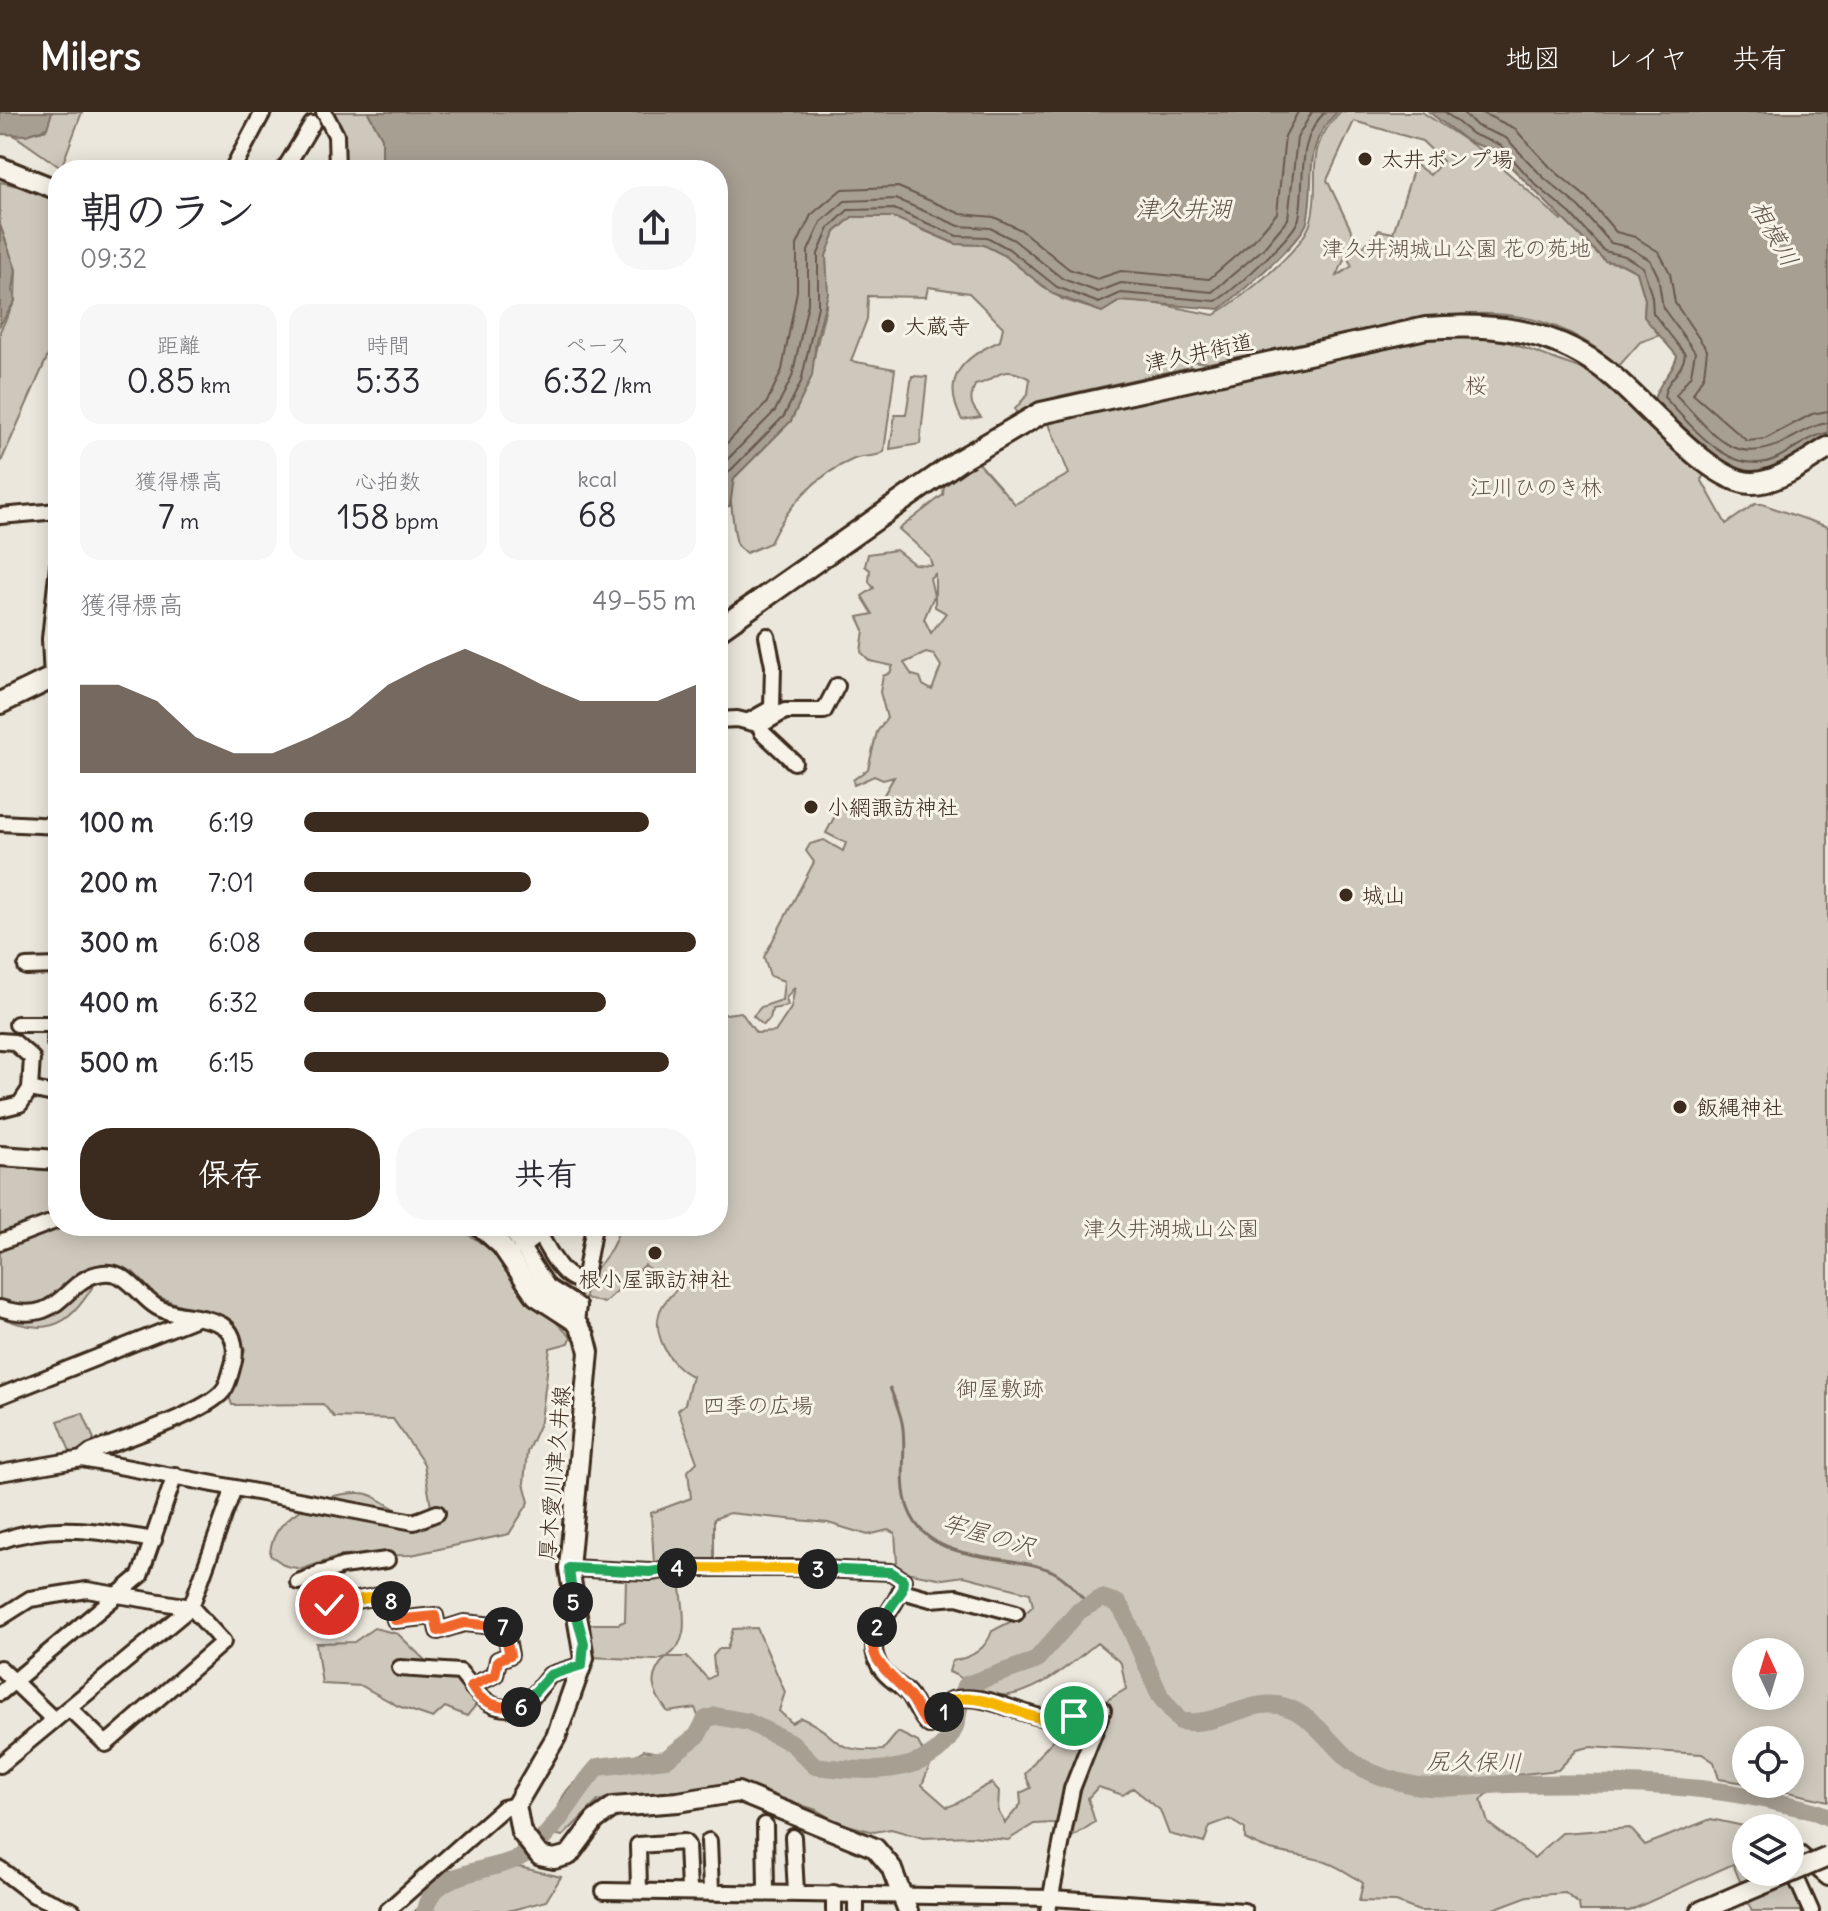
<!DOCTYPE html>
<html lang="ja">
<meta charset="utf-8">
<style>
:root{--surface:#fff;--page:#f7f7f7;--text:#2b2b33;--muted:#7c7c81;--accent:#3b2a1e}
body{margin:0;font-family:Delius,"Klee One",sans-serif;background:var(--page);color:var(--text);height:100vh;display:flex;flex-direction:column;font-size:30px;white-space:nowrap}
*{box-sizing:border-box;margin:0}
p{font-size:26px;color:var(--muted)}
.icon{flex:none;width:44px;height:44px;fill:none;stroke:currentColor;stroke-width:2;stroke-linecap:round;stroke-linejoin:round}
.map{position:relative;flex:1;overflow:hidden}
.side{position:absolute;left:48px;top:48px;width:680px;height:1076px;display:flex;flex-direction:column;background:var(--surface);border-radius:32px;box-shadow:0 4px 20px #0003}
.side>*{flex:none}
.needle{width:52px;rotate:356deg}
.fabs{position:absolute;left:1732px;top:1526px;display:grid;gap:16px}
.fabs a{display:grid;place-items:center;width:72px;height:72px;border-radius:50%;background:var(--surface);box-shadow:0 4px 20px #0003;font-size:40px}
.pin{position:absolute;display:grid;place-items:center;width:68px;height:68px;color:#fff;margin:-34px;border:4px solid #fff;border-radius:50%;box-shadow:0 2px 8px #0007}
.km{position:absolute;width:40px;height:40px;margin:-20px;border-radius:50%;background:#222;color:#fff;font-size:22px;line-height:40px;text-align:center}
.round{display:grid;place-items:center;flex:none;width:84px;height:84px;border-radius:32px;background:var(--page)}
.headline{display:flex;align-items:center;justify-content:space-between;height:136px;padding:0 32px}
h1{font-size:44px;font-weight:600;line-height:60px}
.metrics{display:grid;grid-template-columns:repeat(3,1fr);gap:12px;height:136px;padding:8px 32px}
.metrics div{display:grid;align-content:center;border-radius:20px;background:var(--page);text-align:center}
.metrics b{font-size:34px;font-weight:600}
.metrics small{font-size:22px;font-weight:400}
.metrics p{font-size:22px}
.chart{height:224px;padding:16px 32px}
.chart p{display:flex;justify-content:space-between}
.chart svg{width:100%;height:144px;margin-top:8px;fill:var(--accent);opacity:.7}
.action{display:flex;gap:16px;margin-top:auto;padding:16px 32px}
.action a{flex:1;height:92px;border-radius:32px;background:var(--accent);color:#fff;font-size:32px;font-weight:600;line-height:92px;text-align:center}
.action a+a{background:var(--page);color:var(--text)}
ul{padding:0 32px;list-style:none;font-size:26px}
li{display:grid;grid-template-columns:128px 96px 1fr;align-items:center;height:60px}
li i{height:20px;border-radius:10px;background:var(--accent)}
header{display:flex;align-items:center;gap:48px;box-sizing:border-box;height:112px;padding:0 40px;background:var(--accent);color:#fff}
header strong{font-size:38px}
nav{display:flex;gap:44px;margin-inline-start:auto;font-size:28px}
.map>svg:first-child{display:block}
</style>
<header>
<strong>Milers</strong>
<nav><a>地図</a><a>レイヤ</a><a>共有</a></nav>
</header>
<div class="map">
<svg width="1828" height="1799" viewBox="0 0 1828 1799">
<rect width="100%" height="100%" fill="#ece7dc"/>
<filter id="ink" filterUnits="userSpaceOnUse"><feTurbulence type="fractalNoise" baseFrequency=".0125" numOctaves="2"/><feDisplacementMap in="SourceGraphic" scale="16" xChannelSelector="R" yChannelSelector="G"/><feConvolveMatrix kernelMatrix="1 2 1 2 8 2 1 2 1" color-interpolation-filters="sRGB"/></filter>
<g filter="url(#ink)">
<g fill="#cec8bc" stroke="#84796d" stroke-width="2" fill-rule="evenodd">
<polygon points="51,0 82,0 61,56 14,23 46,18"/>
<polygon points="316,0 368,0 382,26 382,58 329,58 331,32"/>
<path d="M1340,0h82l66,43 73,65 4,-1 40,42 17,3 15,8 8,27 -1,17 16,19 -20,7 -22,25c-81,-78 -176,-53 -275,-32 -48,11 -88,19 -134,28l-20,-2 1,6 -130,29 -44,17 -1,-4 13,-15 2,-15c-32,-17 -32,2 -55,6 -6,15 -5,20 6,32l-19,3c-22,-42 1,-63 38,-79l3,-14 -34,-34 -41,-6 -2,10 -58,-1 -1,23 -16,42 44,8 -11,83c-9,6 -20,3 -30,7 -38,16 -67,47 -84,84l-24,10 -9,-8 -3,-16 -4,-36 4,-15 57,-57 16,-34 19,-80 -1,-51 10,-24 17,-15h41l62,27 29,1 20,10 58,44 40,13 18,-11 34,2 60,12c26,-16 89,-64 97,-94 12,-46 -11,-67 29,-109zM1354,9l68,20 21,20 -13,14 -15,-11 -22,69 -14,-3 -15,16 -17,11 5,9 -15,10 17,-40 -27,-56z"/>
<polygon points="0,70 58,83 58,221 0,352 0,219 15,189 16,158 0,113"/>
<path d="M1467,223l41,7 90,33 108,98 -5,6 25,45 29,-20h7l66,23v1274l-75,-17h37v-44h-44v43l-27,-4 -5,-17 -12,-8 -112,-7 -13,3 -19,20 -52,6 -25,24 7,23 46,35 28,-25 68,-5 15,17 66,-26 42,9h-7v44h44l14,39h-52l-19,-47 -104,47h-49l-1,-7 -14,-11 -37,3 -40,15h-69l-23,-9 -37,-1 4,-18c-16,-11 -32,-21 -51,-25 -29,-6 -39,-4 -67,-19v-10l-16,-10 -19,7 -6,17 -35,-9 -9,-24 -27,-22 -10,7 -25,-8 -10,11 7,24 -23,15 -17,-14 -21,1 -26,16 -38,-4 -47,2 -32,-9 -17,3 -38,-10 -19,-12 -83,-26 -46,10 -73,2 -17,5 -35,35 -13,-2c12,-51 27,-66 82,-63v-14l12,-7 24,5 23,-18 9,-16 -5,-13 -27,4c-17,-21 -21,-35 -2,-55l-9,3 -67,-3v-20l-5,-13h33l7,-3 1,-43 54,-6c0,32 15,67 -13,85h20l21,22 7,-4 -2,-19 6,-7h8l6,-20 24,-1 28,64 -6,19 13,12 9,-5c42,17 26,35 82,32l15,-18 20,10 12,23 -8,20 25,22c18,-5 29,-18 45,-24l7,8 -1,20 7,12 16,-19 -1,-11 11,-5 -6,-14c16,-21 40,-56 71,-54l8,-18 22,-13 -5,-26 -24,-20c-25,20 -70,60 -104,51 -16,-4 -29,-16 -44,-22l3,-11c19,-3 34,-11 40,-30l30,-15 11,-10 -3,-13 -66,-17 -21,3 -37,-7 -3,4 -13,-7 7,-7 -2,-29 -7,-3 -20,5 -40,-12 -99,-10 -15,6v43l-60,2 -3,-51 40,-15 -3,-27 9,-9 -19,-52 7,-6 7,-28c-23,-10 -44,-47 -29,-71 3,-5 9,-11 13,-15l-31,-25 -41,38 -19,-5 1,-20c17,-15 28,-29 34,-52h98v-223v12l23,-3 15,21 19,-1 16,-24 4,-21 -9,11 2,8 -16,3 -2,10 -7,6 -10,-9 8,-9 21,-7 2,-19 -14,-5 -6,-19 50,-95 -8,-11 4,-7 14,-4 19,11 3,-8 -20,-10 16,-31 11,9 4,-5 8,6 13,-7 16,-28 -11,3 -9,-4 -20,9 -1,-5 15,-11 9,-37 10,-14 -7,-26 3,-16 7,-3 3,-7 -23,-5 -9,-9 3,-22 -6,-13 15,-3 -11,-18 12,-8 -5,-6 1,-12 -5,-4 3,-12 28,-4 18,14 18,1 -3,-9 -30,-27 44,-34 1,-10 34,-23 37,42 54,-30 -22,-55 381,-82zM935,462v33l11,6 -15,20 -7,-14 10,-23 -4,-18zM926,541l8,2 7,11 -9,24 -9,-5 -3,-8 -8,-2 -8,-12zM1746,1540h44v44h-44z"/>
<polygon points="912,264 927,265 920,332 890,337 895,303 906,303"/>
<path d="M58,1048v66h393c53,21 79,74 120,111l-2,6 -19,5 -9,73 -14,31 -3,31 5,19 -20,32 -98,21 -70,1 -39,13 -16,-3 -16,-11c1,-40 55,-63 90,-62 17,0 31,18 47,20 7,0 17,-4 24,-6l-7,-43 -31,-45 -59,-2 -11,-13 -91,1 -3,-9 16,-47 -13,-22 -75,-31 -25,-25 -27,-5c-29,49 -44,77 -105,51v-154z"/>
<polygon points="83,1301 96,1332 71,1342 58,1309"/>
<polygon points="374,1516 398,1522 435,1558 459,1563 480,1588 467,1604 445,1595 433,1606 398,1594 362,1574 322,1572 316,1531 354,1530"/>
<polygon points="519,1755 561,1765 546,1789 508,1799 415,1799 449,1758"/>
</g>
<g fill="#a89f93" stroke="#7c7064" stroke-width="2">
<polygon points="0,0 52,0 47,16 26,23 0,22"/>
<path d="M368,0h969c-37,37 -20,66 -30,110 -4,18 -70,74 -87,87l-100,-8 -18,11 -49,-18 -49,-39 -20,-10 -28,-1 -63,-27h-41l-17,15 -9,24 2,37 -12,48 -4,35 -21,45 -57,57 -4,28 -12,1v-337h-336v-32z"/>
<path d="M1429,0h399v327c-19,11 -40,27 -62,31 -45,11 -82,-43 -112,-70 4,-19 19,-26 23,-44l-33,-39 1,-18 -8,-27 -15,-8 -17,-3 -110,-110 -28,-10z"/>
<polygon points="0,113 16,158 13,178 15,189 0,213"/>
</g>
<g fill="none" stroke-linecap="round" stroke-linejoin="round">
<g stroke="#67594d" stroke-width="2">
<path d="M1445,0l27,22 28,11 36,40 35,29 33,37 21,5 18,11 9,30 1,16 32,41c-2,19 -20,26 -21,43 28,29 68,83 113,61 16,-8 34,-23 51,-25"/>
<path d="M1462,0l15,14 29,12 37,39 36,30 32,36 17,4 22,13 8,16 5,32 32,44 -4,23 -15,20c37,38 58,75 112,45 13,-6 26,-16 40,-17"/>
<polyline points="1480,0 1514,16 1551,56 1587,86 1616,120 1635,125 1659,140 1670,161 1675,191 1707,238 1704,263 1693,282 1747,329 1765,327 1812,302 1828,299"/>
<polyline points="718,340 766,292 782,258 797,179 797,133 811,103 842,77 898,75 961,102 994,105 1021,118 1069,157 1097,167 1121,159 1209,167 1254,128 1277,101 1285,24 1298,0"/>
<polyline points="718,357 775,299 792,265 808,191 808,139 821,110 845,89 896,87 959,114 990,116 1014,128 1063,167 1098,180 1121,171 1212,180 1263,137 1288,107 1297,26 1312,0"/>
<path d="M718,387l9,-25 57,-58 17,-34 17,-76v-52l11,-26 19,-18 46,-1 63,27 30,1 22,12 48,38 42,16 22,-10 95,8c16,-9 80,-67 83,-83 7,-37 -4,-76 26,-106"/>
</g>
<path stroke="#7c7064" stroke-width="3" d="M890,1276c5,13 12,27 13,41 3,26 -4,53 5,79 21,59 97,43 144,63 15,7 25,21 36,33"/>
<path stroke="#a89f93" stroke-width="18" d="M425,1799c7,-43 70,-38 97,-55 32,-20 51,-62 76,-89l68,-8 31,-23 9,-17 10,-3 32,6 44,21 23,23c44,5 112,13 137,-33 9,-15 5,-34 14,-48l69,-24 44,-50 23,-13 15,5 6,8 37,85 20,25c36,8 73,-26 106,-14 25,8 42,33 60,50 18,16 50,25 73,29 29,4 61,-1 91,-2 89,-1 179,-3 266,18 17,4 37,7 52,15"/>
<defs>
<g id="minor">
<polyline points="324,0 336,23 337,58"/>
<polyline points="232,58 263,0"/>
<polyline points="284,58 312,12"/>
<polyline points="0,404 58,399"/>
<polyline points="52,567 50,527 58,453"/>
<polyline points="718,608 737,607 761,613 785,599 824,599 837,574"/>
<polyline points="749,609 772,596 773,554 767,524"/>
<polyline points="761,613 762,620 794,650"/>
<polyline points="0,711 58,714"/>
<polyline points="26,855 58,854"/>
<polyline points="17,912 58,912"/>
<polyline points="0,929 14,930 32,946 30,977 20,992 0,997"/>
<polyline points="55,931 58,882"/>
<polyline points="30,977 58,983"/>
<polyline points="508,1114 548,1175 578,1194 576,1210"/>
<path d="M539,1122c10,16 23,47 45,47l10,-55"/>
<polyline points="0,1130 58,1108"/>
<polyline points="521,1136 550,1114"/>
<path d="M0,1196c64,20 62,-30 103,-35 25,-3 35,23 54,34 19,11 46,7 65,18 14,8 15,29 10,43 -2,7 -4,17 -9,23 -18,22 -102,49 -132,61l-9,7"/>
<polyline points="0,1284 194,1207"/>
<polyline points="0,1361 82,1347 414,1410 437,1401"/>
<path d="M0,1429c51,-19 102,-10 154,-1"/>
<path d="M569,1456l81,4 27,-4h119l95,4 12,8c-4,33 -44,50 -23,87 6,11 19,17 28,26 8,10 11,24 21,32l13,-4 9,-21c40,-9 71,20 111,19 16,0 25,-16 41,-9l-31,79 -24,122"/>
<polyline points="320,1461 329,1493 390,1482 395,1508 435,1504 438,1519 464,1511 505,1515 510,1543 498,1548 495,1563 471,1574"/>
<polyline points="298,1470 342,1454 387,1448"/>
<polyline points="902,1479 931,1487 957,1485 1016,1501"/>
<polyline points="0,1506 30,1487 87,1478 191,1495 223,1530 106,1632 69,1596"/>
<polyline points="0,1556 54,1608"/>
<path d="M400,1556l60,4c19,23 30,43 65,34l25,-31 32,-10"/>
<polyline points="0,1581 140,1464 175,1363"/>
<polyline points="0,1653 191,1495 234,1376"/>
<polyline points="765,1713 766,1779"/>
<polyline points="793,1725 796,1780"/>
<polyline points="709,1729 711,1778"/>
<polyline points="1790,1743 1800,1742 1828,1766"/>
<polyline points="1790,1752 1811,1799"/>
<polyline points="0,1757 34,1783 73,1799"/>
<polyline points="604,1779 1052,1786 1244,1799"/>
<polyline points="639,1779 638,1733 684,1730 687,1733 689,1778"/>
<polyline points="834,1781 834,1799"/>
<polyline points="856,1782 856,1799"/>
<polyline points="387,1799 503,1696 516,1693"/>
</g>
<g id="major">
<polyline points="0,55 58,78"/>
<polyline points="0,1044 58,1048"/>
<polyline points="480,1114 501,1133 536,1184 576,1210 585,1224 589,1240 569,1456 584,1546 556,1625 516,1693 521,1720 540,1744 554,1747 569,1743 595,1708 613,1695 678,1690 738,1680 875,1736 891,1755 908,1799"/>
<polyline points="1701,1799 1745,1780"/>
</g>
<g id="highway">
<path d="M718,518l242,-170 81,-47 385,-85c62,-5 122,0 174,38 38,27 107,116 151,117 26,1 55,-22 77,-35"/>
<polyline points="0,591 58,563"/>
</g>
</defs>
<use href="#minor" stroke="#3b2a1e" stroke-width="20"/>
<use href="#major" stroke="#3b2a1e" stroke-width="24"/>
<use href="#highway" stroke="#3b2a1e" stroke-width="26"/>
<use href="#minor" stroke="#f7f3e8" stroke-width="14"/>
<use href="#major" stroke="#f7f3e8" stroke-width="18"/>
<use href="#highway" stroke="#f7f3e8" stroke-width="20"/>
<defs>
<polyline id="major-bridge" points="1745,1780 1828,1745"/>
</defs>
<use href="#major-bridge" stroke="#3b2a1e" stroke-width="24" stroke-linecap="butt"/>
<use href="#major-bridge" stroke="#f7f3e8" stroke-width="18"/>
</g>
</g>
<g fill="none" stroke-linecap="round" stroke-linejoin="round" filter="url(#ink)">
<defs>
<path id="split-1" d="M944,1600l7,-12c46,-10 81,32 123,16"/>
<path id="split-2" d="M877,1515c-16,34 18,48 34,71 7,9 9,20 18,27l9,-1 6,-12"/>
<polyline id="split-3" points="818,1457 891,1460 903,1468 902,1479 877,1515"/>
<polyline id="split-4" points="677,1456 818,1457"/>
<polyline id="split-5" points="573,1490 569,1456 650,1460 677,1456"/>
<polyline id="split-6" points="521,1595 550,1563 582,1553 584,1531 573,1490"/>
<path id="split-7" d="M503,1515l7,28 -12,5 -3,15 -24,11c9,18 31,23 50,21"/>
<polyline id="split-8" points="391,1489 395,1508 435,1504 438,1519 464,1511 503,1515"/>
<polyline id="split-9" points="329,1493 390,1482 391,1489"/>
</defs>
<use href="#split-1" stroke="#fff" stroke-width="16"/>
<use href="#split-2" stroke="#fff" stroke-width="16"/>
<use href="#split-3" stroke="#fff" stroke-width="16"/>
<use href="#split-4" stroke="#fff" stroke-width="16"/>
<use href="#split-5" stroke="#fff" stroke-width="16"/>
<use href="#split-6" stroke="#fff" stroke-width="16"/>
<use href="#split-7" stroke="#fff" stroke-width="16"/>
<use href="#split-8" stroke="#fff" stroke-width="16"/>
<use href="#split-9" stroke="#fff" stroke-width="16"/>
<use href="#split-1" stroke="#f5b400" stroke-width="10"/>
<use href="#split-2" stroke="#f0652b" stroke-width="10"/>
<use href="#split-3" stroke="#22a559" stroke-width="10"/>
<use href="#split-4" stroke="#f5b400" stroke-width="10"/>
<use href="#split-5" stroke="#22a559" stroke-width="10"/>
<use href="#split-6" stroke="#22a559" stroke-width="10"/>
<use href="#split-7" stroke="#f0652b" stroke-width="10"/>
<use href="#split-8" stroke="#f0652b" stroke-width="10"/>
<use href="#split-9" stroke="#f5b400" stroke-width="10"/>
</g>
<g fill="#3b2a1e" stroke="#f7f3e8" stroke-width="3">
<circle cx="1365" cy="47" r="8"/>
<circle cx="888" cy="214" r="8"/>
<circle cx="811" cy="695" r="8"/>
<circle cx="1346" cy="783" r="8"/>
<circle cx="1680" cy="995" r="8"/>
<circle cx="655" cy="1141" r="8"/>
</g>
<g text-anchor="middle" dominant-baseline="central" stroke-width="6" stroke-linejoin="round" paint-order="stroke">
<g font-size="22" fill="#3b2a1e" stroke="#f7f3e8" text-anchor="start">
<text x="1381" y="47">太井ポンプ場</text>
<text x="904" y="214">大蔵寺</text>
<text x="827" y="695">小網諏訪神社</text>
<text x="1362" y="783">城山</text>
<text x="1696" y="995">飯縄神社</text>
<text x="655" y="1167" text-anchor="middle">根小屋諏訪神社</text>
</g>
<g font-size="22" fill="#605246" stroke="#f7f3e8">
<text x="1456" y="136">津久井湖城山公園 花の苑地</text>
<text x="1476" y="273">桜</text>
<text x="1536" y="375">江川ひのき林</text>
<text x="1171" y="1116">津久井湖城山公園</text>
<text x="1000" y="1276">御屋敷跡</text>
<text x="758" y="1293">四季の広場</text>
</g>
<g font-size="22" fill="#3b2a1e" stroke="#f7f3e8">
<text transform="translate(1199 240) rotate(-12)">津久井街道</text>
<text transform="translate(554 1361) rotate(-85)">厚木愛川津久井線</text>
</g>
<g font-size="24" font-style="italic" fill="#615347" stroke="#f7f3e8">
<text x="1183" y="96">津久井湖</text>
<text transform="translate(1775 121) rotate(61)">相模川</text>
<text transform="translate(989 1422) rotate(16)">牢屋の沢</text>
<text transform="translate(1474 1649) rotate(1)">尻久保川</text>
</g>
</g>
</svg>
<div class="fabs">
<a><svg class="needle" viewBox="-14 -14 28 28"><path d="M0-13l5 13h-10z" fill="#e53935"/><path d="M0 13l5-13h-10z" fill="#7c7c81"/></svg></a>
<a><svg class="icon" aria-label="locate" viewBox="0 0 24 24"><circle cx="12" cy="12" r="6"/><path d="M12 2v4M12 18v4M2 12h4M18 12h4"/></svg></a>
<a><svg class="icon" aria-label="layers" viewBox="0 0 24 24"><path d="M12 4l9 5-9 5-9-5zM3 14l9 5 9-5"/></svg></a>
</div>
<div class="pin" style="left:1074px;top:1604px;background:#1e9e55"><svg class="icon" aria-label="arrive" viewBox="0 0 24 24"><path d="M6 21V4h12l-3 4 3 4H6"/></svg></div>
<div class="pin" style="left:329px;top:1493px;background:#d93025"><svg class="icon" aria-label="check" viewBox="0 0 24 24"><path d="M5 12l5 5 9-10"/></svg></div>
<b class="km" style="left:944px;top:1600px">1</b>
<b class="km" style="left:877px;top:1515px">2</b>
<b class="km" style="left:818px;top:1457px">3</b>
<b class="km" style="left:677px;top:1456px">4</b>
<b class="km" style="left:573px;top:1490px">5</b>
<b class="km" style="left:521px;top:1595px">6</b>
<b class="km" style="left:503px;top:1515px">7</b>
<b class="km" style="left:391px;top:1489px">8</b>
<section class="side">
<div class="headline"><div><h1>朝のラン</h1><p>09:32</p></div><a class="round"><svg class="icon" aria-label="share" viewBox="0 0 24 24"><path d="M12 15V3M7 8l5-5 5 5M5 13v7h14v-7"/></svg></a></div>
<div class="metrics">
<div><p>距離</p><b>0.85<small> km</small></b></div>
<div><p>時間</p><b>5:33</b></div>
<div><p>ペース</p><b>6:32<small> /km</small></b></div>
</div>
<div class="metrics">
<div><p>獲得標高</p><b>7<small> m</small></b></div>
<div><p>心拍数</p><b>158<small> bpm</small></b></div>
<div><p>kcal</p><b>68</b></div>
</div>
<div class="chart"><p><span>獲得標高</span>49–55 m</p>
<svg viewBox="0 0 160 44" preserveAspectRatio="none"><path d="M0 44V17L10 17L20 22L30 33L40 38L50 38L60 33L70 27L80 17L90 11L100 6L110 11L120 17L130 22L140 22L150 22L160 17V44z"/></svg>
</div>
<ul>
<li><b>100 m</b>6:19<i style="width:88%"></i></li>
<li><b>200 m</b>7:01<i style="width:58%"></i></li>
<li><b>300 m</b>6:08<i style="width:100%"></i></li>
<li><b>400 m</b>6:32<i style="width:77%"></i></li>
<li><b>500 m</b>6:15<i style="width:93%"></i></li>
</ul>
<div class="action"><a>保存</a><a>共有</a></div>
</section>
</div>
